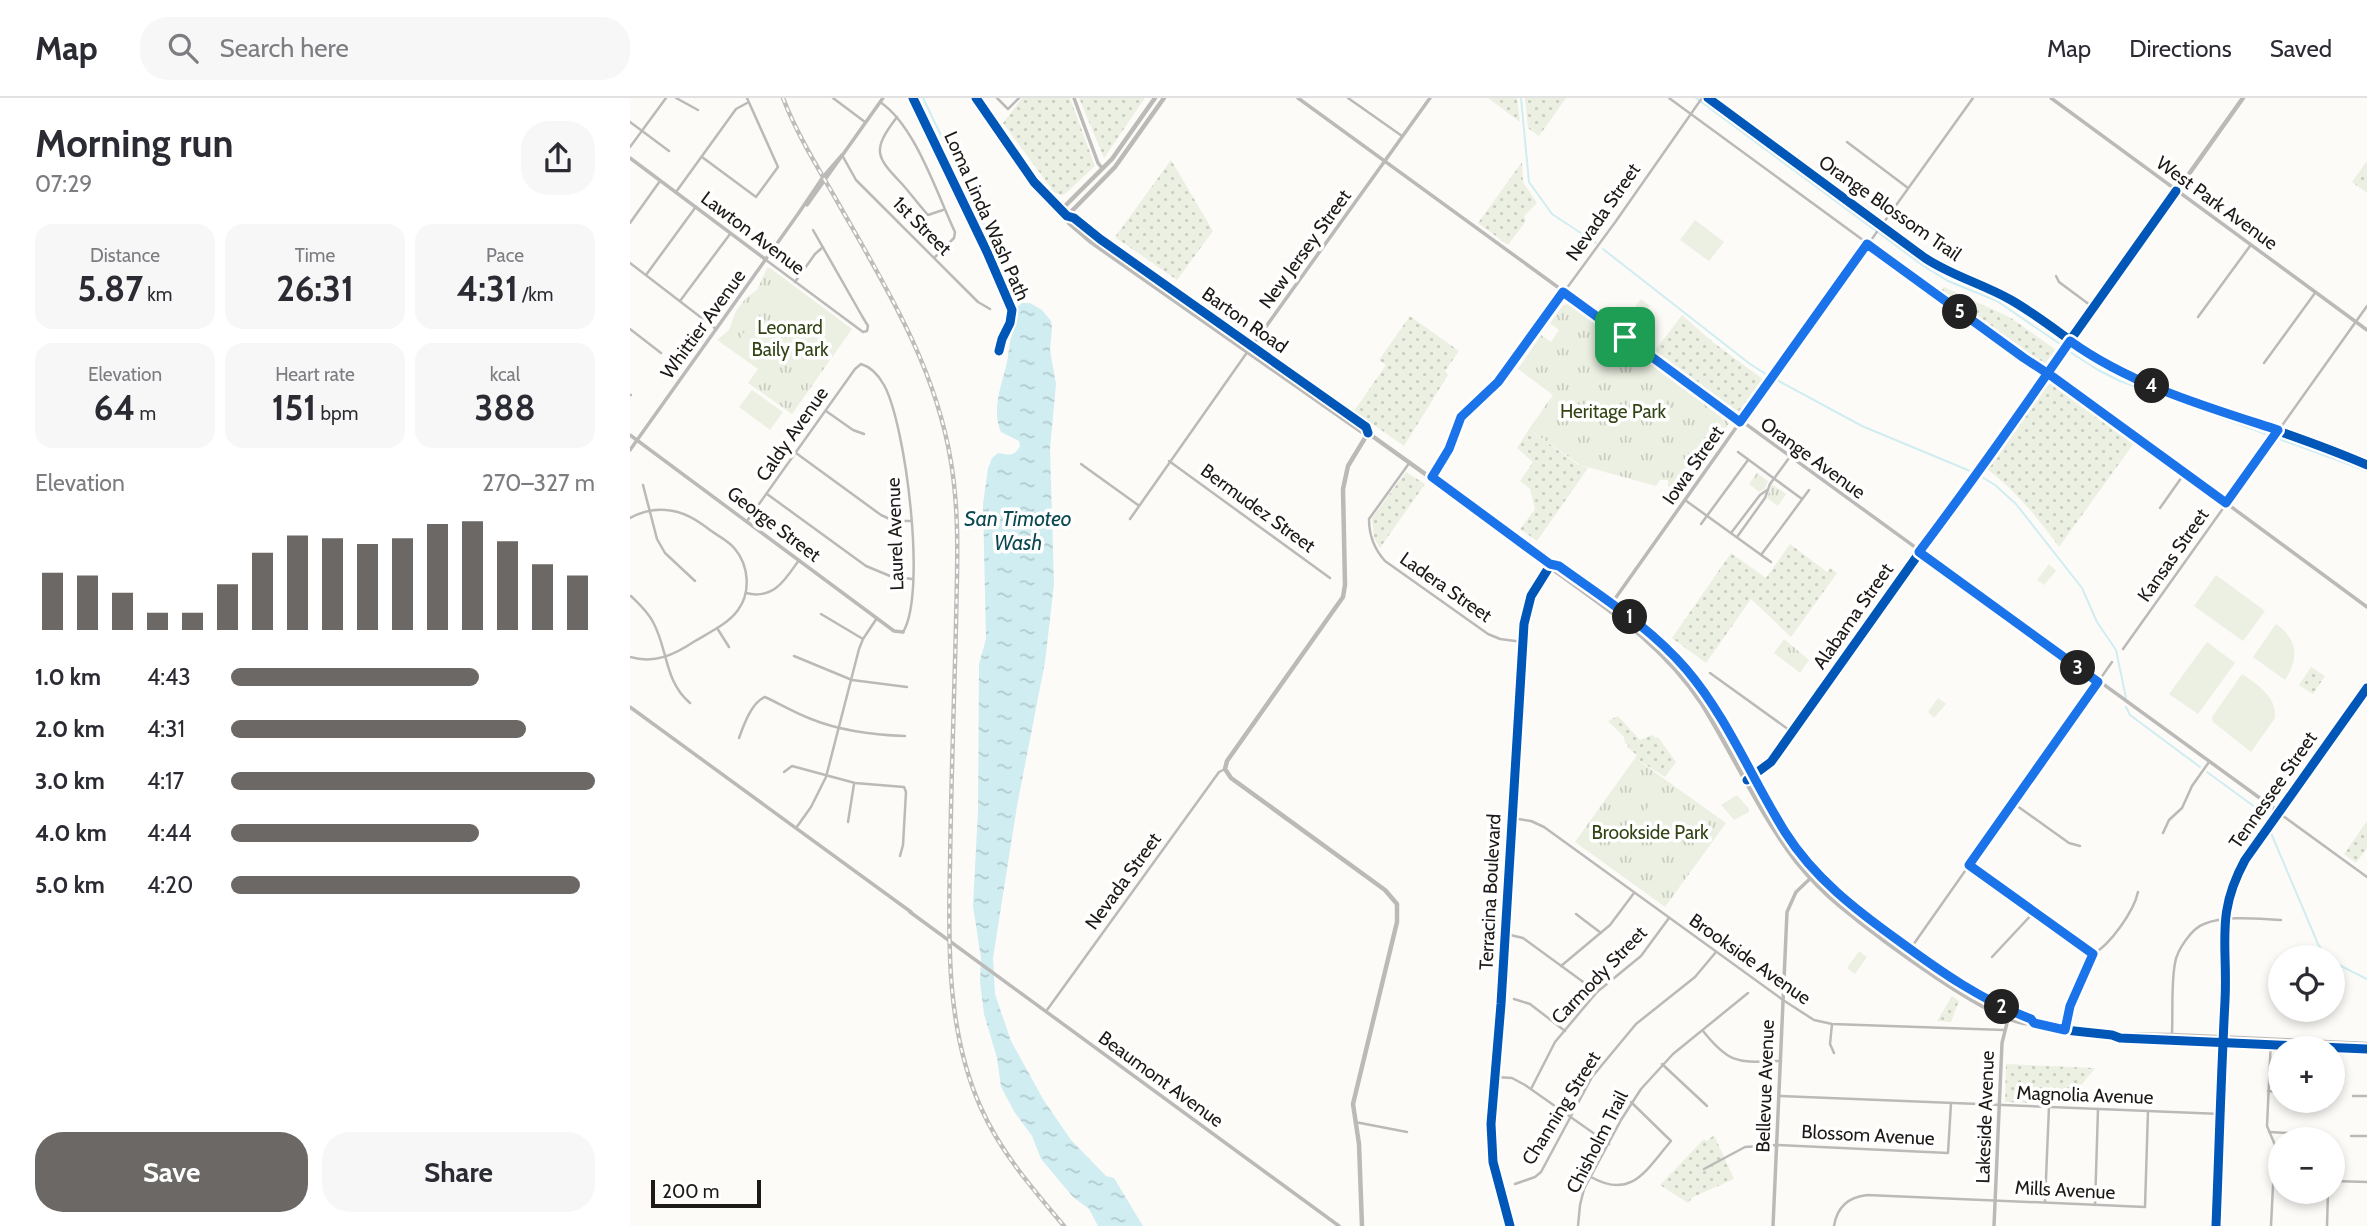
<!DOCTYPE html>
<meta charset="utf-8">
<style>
:root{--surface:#fff;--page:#f7f7f7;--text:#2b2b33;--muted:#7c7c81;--line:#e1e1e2;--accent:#6b6865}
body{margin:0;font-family:Cabin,sans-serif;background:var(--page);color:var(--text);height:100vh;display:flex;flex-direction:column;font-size:26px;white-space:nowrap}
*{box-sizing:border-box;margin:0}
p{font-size:23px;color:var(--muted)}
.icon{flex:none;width:38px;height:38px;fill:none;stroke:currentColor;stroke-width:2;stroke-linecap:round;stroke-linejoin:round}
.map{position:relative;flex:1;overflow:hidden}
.sheet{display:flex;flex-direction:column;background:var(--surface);width:630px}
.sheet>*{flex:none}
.fabs{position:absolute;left:1638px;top:847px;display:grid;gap:14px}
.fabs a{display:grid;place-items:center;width:77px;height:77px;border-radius:50%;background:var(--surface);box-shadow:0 4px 10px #0003;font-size:35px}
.scale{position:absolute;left:21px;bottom:18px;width:110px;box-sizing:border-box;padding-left:7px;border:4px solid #1c1916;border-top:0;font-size:19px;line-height:24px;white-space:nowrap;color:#1c1916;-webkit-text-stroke:5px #fff;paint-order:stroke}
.pin{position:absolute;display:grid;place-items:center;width:60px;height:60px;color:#fff;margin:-30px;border-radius:14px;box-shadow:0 4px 10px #0006}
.km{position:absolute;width:35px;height:35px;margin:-18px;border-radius:50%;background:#222;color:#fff;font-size:19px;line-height:35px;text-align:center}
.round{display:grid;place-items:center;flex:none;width:74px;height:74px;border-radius:28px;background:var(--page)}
.overview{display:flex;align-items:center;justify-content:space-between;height:119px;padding:0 35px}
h1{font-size:38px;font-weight:700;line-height:52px}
.metrics{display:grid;grid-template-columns:repeat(3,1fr);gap:10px;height:119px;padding:7px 35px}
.metrics div{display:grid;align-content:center;border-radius:18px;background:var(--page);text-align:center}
.metrics b{font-size:35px;font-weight:700}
.metrics small{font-size:19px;font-weight:400}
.metrics p{font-size:19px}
.chart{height:196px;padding:14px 35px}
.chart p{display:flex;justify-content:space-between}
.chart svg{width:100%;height:126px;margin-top:7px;stroke:var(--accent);stroke-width:6}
.button{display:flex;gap:14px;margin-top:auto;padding:14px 35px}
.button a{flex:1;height:80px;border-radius:28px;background:var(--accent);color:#fff;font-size:28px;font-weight:700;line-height:80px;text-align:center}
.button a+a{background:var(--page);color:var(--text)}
ul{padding:0 35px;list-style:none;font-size:23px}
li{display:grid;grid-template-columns:112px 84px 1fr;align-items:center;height:52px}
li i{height:18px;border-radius:9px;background:var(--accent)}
header{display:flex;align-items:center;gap:42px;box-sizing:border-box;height:98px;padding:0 35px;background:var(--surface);border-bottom:2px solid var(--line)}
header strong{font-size:33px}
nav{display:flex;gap:38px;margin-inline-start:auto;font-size:24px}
.search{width:490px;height:63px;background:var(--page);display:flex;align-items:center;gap:18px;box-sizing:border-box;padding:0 24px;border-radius:28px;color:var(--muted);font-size:26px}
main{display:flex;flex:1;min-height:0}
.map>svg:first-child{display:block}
</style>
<header>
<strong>Map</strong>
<div class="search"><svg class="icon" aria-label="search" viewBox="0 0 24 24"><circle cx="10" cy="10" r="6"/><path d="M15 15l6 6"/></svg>Search here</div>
<nav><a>Map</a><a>Directions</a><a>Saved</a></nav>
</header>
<main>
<section class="sheet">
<div class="overview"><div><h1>Morning run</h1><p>07:29</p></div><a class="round"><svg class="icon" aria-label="share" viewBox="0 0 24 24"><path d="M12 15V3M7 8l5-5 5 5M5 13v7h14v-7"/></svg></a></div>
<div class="metrics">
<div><p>Distance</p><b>5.87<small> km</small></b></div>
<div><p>Time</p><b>26:31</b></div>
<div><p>Pace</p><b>4:31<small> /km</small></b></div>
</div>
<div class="metrics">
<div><p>Elevation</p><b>64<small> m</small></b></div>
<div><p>Heart rate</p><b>151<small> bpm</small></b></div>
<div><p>kcal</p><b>388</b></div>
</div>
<div class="chart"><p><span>Elevation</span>270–327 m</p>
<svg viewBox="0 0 160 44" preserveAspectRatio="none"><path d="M5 44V24M15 44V25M25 44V31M35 44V38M45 44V38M55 44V28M65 44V17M75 44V11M85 44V12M95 44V14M105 44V12M115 44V7M125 44V6M135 44V13M145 44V21M155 44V25"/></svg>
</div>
<ul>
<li><b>1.0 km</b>4:43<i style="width:68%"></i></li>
<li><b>2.0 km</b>4:31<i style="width:81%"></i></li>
<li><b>3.0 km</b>4:17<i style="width:100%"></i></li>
<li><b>4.0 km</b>4:44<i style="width:68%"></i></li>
<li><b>5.0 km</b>4:20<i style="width:96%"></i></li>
</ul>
<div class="button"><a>Save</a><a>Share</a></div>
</section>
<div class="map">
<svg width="1737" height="1128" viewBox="0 0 1737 1128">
<defs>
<pattern id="grass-dots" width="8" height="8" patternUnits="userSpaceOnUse" patternTransform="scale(1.75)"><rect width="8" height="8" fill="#ebf0e2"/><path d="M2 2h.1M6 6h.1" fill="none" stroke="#c9cdc1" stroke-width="1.8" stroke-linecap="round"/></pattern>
<pattern id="park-tufts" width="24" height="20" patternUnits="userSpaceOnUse" patternTransform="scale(1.75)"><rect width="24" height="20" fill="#ebf0e2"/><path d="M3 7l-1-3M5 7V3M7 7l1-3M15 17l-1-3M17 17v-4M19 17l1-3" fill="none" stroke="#c9cdc1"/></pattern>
<pattern id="water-ripples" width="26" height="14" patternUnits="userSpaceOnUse" patternTransform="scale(1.75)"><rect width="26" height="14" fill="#d0edf1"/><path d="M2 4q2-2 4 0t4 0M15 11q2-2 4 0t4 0" fill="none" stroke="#b2cbce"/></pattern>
</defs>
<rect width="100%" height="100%" fill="#fdfbf8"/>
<g fill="url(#grass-dots)">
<polygon points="392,0 440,0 465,68 435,96 431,97 424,94 373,25"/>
<polygon points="449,0 515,0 474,60"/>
<polygon points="858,0 887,0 890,24"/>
<polygon points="895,0 936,0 909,38 898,30"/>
<polygon points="541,62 583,133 547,182 485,139"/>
<polygon points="1737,63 1737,95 1722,84"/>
<polygon points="892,64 893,84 907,105 894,118 896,123 878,147 848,125"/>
<polygon points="1314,189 1381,220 1426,252 1413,268 1395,259 1309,195"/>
<polygon points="1052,217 1084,245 1134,282 1111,314 1107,314 1024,254"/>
<polygon points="780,218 829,253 815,273 818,277 774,348 724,313 756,267 749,262"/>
<path d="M1421,285l83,60 -75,104c-21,-29 -43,-56 -72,-78l57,-81z"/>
<polygon points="899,331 947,366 958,370 907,443 890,431 905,411 900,391 890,383 903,364 887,350"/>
<polygon points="776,374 795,386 750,450 744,440 742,420"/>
<polygon points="1160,446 1197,474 1200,470 1207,475 1161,539 1121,501 1076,565 1042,540 1101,455 1136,480"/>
<polygon points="1681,569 1695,578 1683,596 1669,587"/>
<polygon points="988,618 1010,642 1022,637 1026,640 1028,639 1046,664 1035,679 1005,660 1007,657 997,649 999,647 995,645 994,639 978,623"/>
<polygon points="1737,723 1737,750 1726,765 1714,756"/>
<polygon points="1322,898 1329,903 1321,924 1307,923"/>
<polygon points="1376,966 1465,970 1436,1006 1375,1004"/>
<polygon points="1084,1037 1104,1081 1063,1099 1058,1105 1030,1087 1074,1041 1077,1043"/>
</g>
<g fill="url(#park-tufts)">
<polygon points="137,170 140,170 222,231 162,316 118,285 128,271 87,242 99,232 106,213 116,200 127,192"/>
<polygon points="1011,201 1020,208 1010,222 1000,215"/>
<polygon points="939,206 1100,324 1056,390 1038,389 1038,382 1030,382 1026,388 950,367 899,331 923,297 888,271 911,237 921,244 929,232 920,225 933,207"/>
<polygon points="1127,375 1138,383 1135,391 1129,394 1119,386"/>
<polygon points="1142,386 1156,396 1148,408 1137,400"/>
<polygon points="1154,541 1179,562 1170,575 1144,555"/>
<polygon points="1005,660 1096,725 1035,809 945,744"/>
</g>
<g fill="#ebf0e2">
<polygon points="1065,122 1094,144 1079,163 1050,142"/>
<polygon points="150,189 190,218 186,224 195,213 213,226 214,230 202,247 187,235 185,225 173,241 133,212"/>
<polygon points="117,230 133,241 122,257 106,246"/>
<polygon points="154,274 171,286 171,290 160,304 150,296 147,284"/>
<polygon points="122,292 153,314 140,332 109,309"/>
<polygon points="1419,466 1426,473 1414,487 1407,482"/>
<polygon points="1586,477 1635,513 1613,543 1564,508"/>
<path d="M1646,526c22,15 23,35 9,56l-32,-23z"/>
<polygon points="1577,544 1605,565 1568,616 1539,596"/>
<path d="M1612,576c16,11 35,23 33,44l-24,34 -38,-30 -1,-5z"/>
<polygon points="1308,600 1316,606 1304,620 1298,614"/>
<polygon points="1107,697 1119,711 1119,714 1104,722 1091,707"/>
<polygon points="1025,699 1053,720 1039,741 1010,720"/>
<polygon points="1229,853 1237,859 1225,876 1217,870"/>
</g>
<path fill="url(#water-ripples)" d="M392,205h8l12,7 9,11 1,7 -2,22 6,34 -6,65 4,135 -9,78 -28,144 -24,152 2,36 16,47 32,58 28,41 35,36 8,2 29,48h-45l-9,-17 -16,-12 -32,-38 -9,-23 -17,-23 -14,-26 -4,-29 -13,-44 -4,-32 1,-24 -8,-52 5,-96 1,-146 7,-25 -3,-135 5,-36 4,-10 6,-5c11,2 16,4 22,-7l-1,-5 -18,-9c-10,-22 1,-48 6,-70 2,-9 2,-19 5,-27 4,-10 7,-16 4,-27z"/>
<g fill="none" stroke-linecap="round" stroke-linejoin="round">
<g stroke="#d0edf1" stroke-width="2">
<polyline points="293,0 393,207"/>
<polyline points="891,0 899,84 922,116 966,145"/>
<polyline points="1066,0 1295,169 1318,183 1367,203 1433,248"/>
<polyline points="973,151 1120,266 1139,278"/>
<polyline points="1437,252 1468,272 1490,283 1737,373"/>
<polyline points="1145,281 1232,328 1340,373"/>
<polyline points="1352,379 1365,387 1386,406 1452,490 1467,524 1486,552 1496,600"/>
<polyline points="1496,609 1500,617 1570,669"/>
<polyline points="1577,674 1629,712 1634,720"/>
<polyline points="1641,735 1688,846 1696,859"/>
<polyline points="1703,864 1737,881"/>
</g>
<g stroke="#bcbab9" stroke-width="2.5">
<polyline points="46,0 68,12"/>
<polyline points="203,0 235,24"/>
<polyline points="367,0 378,11 389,0"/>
<polyline points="718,0 772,38"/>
<polyline points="1039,0 1394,260 1596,405"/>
<path d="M250,4c35,23 57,92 75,130l-1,6 -19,19"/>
<path d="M267,19c-25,33 -22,39 5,67 9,10 17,21 26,31l15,-5"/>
<polyline points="0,24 39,53"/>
<polyline points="1217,44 1278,90"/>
<polyline points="0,49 36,0"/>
<polyline points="212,57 226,82 348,204 360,211"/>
<polyline points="72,59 126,99 148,69 117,0"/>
<polyline points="46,94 106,11 117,5"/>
<polyline points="0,125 30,83"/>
<polyline points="136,162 233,234 237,233 238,228 232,218 183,132"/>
<polyline points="0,165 86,231"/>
<polyline points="16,177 65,110"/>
<polyline points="1426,178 1429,184 1464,210"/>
<polyline points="165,184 185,156 193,149"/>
<polyline points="50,203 100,136"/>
<polyline points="1568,219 1620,148"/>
<polyline points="0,231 31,255"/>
<polyline points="1634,265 1685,195"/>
<polyline points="0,297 1,297"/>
<polyline points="196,313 223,332 234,336"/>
<polyline points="1112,322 1343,0"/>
<polyline points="1108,354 1172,401"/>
<polyline points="166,355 251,417 264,423 281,423"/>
<polyline points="539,363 700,480"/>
<path d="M780,364l-41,57c0,16 6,31 16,42l103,73 12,5 23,3"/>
<polyline points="451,366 508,407"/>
<polyline points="802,379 819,351 831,319 868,284 986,123 1072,0"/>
<polyline points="13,387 27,441 35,455 65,483"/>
<polyline points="137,396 236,468 260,478 282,481"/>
<polyline points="1055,402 1141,464"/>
<polyline points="1530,410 1554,376"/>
<path d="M0,420c11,-6 24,-9 36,-8 17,1 31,10 44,20 8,6 19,11 25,19 14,17 16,43 3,61 -10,14 -28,22 -43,31 -21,14 -40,23 -65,16"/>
<polyline points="500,421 618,253"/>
<path d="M117,423l108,-152 6,-5c10,3 18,12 23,21 22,40 43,209 19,247"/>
<polyline points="1071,426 1118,362"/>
<polyline points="1101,435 1130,397 1137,392"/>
<polyline points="1107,439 1135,400 1140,386 1159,360"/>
<polyline points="1131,457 1179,392"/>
<path d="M116,495c28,7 39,-13 53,-33"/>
<path d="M1,498c8,8 17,16 22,26 15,27 11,59 37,81"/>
<polyline points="191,516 233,541"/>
<polyline points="87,530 99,549"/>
<polyline points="1493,551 1737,208"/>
<polyline points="164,558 222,582 277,589"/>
<polyline points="1080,575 1162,634"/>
<path d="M109,640c5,-14 13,-36 26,-41 15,7 30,16 46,22 30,12 62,16 94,17"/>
<polyline points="154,674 162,668 225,685 274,689 276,694 273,747 270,758"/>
<polyline points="1383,705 1439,745 1450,748"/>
<polyline points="1649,715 1737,779"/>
<polyline points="882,720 901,723 914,729 1153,902 1184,922 1202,926 1374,932"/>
<polyline points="218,724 224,686"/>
<polyline points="166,730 181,709 196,679 229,551 233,541 247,520"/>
<polyline points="1533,735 1539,722 1552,710 1562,688 1579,664"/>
<polyline points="1339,767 1463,856"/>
<polyline points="946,816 971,835"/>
<polyline points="876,836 893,840 967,894"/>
<polyline points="1276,857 1482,564"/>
<polyline points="1362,859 1404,814"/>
<polyline points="931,868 980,827 1004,795"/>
<polyline points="884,901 900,906 935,933"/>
<polyline points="417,912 589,674 595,671"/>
<polyline points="1202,926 1200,946 1204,955"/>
<path d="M1435,932l5,-24 23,-52c17,-9 41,-43 45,-62"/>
<path d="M1073,933c28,35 36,31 78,30"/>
<path d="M1542,936c1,-23 -1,-49 3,-71 2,-13 17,-35 29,-39 23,-9 53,-5 77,-4"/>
<polyline points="1641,941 1637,1028 1645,1047 1641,1128"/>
<polyline points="1032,966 1077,1008"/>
<polyline points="866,979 882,980 895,987 979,1046"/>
<polyline points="901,991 925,944 967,894 1011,858 1039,820"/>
<polyline points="1638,993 1650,994"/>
<polyline points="1150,998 1591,1016"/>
<polyline points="1723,998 1737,998"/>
<polyline points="725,1024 777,1034"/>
<polyline points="1639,1034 1678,1036"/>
<polyline points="1721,1038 1737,1038"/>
<polyline points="1074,1071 1115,1049 1147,1047 1318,1055 1321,1005"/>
<path d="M961,1079c41,23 55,-7 80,-36l-40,-39"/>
<polyline points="1703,1083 1737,1084"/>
<polyline points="885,1086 905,1079 911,1074 962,979 1006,926 1065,879 1086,854"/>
<polyline points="1415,1104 1419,1009"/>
<polyline points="1465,1107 1468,1011"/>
<polyline points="948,1128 950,1107 954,1091 991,1022 1011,991 1043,956 1118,895"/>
<path d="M1204,1128c3,-19 15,-29 33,-31l278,12 3,-96"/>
<polyline points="1697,1128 1698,1094"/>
</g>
<g stroke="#bcbab9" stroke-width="3.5">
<polyline points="444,0 468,65 472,70"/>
<polyline points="668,0 1649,714"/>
<polyline points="1421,0 1737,232"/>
<polyline points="0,60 135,161"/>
<polyline points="177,107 253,0"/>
<polyline points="622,248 800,0"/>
<polyline points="0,337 264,533 273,534"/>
<polyline points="0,352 168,116 193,79 212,57"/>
<polyline points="1596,405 1737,509"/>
<polyline points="982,505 1110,324"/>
<polyline points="0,609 281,814"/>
<polyline points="280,814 709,1128"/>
<polyline points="1143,1128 1157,814 1166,794 1186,775"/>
<polyline points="1364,1128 1372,945 1380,913"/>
<polyline points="1586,1128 1593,945"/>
</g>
<g stroke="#bcbab7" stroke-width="4.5">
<polyline points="346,0 404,84 437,118 444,120 470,141 736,329 738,335"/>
<polyline points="431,112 482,61 525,0"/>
<path d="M437,118l2,7 22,19 271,190 6,1 183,131 4,7c57,41 107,73 147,133 31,50 58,110 93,156 13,16 28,32 45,46 29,24 161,126 194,117l31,7 47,5 8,3 247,11"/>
<polyline points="437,118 485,69 534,0"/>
<path d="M921,466l8,2c45,32 91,61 127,103 42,50 66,113 102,168 29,44 69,74 111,104 42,31 82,60 132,78l3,4"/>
<polyline points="1117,682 1141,664 1613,0"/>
<polyline points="1483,936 1542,937 1737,946"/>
<path d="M1593,939c1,-16 3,-33 3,-49 0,-54 -9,-78 19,-128l122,-172"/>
<polyline points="732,1128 729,1046 723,1006 767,824 767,806 755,792 601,680 595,671 597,663 713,499 715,487 713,391 718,368 738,335"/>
<polyline points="880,1128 863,1064 861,1026 871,906 894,526 901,498 921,466"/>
</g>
<defs>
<path id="rail" d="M153,0c13,34 32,65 50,96 49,87 102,169 118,268 9,54 6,108 5,163 -2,80 -5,160 -6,240 -2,81 -3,168 31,243 20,45 52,81 83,118"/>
</defs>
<use href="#rail" stroke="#bfbdbc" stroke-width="4.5"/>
<use href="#rail" stroke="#fff" stroke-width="2" stroke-dasharray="5" stroke-linecap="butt"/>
<defs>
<g id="cycleway">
<polyline points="283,0 357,154 382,212 380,225 372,241 369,253"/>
<polyline points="346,0 404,84 437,118 444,120 470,141 736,329 738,335"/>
<path d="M1078,0l217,160c27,18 58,26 86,42 42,24 76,58 121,78 77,33 158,53 235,87"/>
<polyline points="1117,682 1141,664 1546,93"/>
<polyline points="1404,925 1435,932 1482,937 1490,940 1737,951"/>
<polyline points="880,1128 863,1064 861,1026 871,906 894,526 901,498 921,466"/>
<path d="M1586,1128c3,-75 5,-150 9,-225 3,-58 -10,-86 20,-141l122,-172"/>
</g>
</defs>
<use href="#cycleway" stroke="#fff" stroke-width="13"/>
<use href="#cycleway" stroke="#0057b8" stroke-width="9"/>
</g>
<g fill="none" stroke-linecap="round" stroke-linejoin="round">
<defs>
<path id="route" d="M995,239l-62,-45 -65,90 -37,35 -12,32 -17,28 118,87 9,2c44,32 91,61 127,103 41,48 66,110 99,163 29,46 71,78 114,109 42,31 82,59 132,78l3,4 31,7 5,-24 23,-52 -124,-89 129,-183 -179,-130c52,-69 102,-140 151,-211 61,44 137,66 208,89l-52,73 -173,-126 -29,-19 -157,-114 -127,178 -115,-85"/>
</defs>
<use href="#route" stroke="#fff" stroke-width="14"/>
<use href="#route" stroke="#1a73e8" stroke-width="9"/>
</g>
<g text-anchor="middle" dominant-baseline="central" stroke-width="7" stroke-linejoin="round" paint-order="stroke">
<g font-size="19" fill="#1c1916" stroke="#fff">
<text transform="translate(1587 105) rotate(36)">West Park Avenue</text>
<text transform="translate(1260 110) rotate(35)">Orange Blossom Trail</text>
<text transform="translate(973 114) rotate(-55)">Nevada Street</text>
<text transform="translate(357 118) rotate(66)">Loma Linda Wash Path</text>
<text transform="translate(292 128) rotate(45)">1st Street</text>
<text transform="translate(123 135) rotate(37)">Lawton Avenue</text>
<text transform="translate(675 151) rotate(-54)">New Jersey Street</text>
<text transform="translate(615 222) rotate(35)">Barton Road</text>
<text transform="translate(73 226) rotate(-54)">Whittier Avenue</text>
<text transform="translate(162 336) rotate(-55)">Caldy Avenue</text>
<text transform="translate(1183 360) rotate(36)">Orange Avenue</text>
<text transform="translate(1063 367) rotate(-55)">Iowa Street</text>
<text transform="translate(628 410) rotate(36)">Bermudez Street</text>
<text transform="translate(144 426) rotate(37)">George Street</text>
<text transform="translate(265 436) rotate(-92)">Laurel Avenue</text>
<text transform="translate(1543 457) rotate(-55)">Kansas Street</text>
<text transform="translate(816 489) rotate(35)">Ladera Street</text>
<text transform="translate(1223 518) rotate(-55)">Alabama Street</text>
<text transform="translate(1643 692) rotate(-55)">Tennessee Street</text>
<text transform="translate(493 783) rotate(-54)">Nevada Street</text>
<text transform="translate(860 794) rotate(-87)">Terracina Boulevard</text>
<text transform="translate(1120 861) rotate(35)">Brookside Avenue</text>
<text transform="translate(969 877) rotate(-46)">Carmody Street</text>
<text transform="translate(531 981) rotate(36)">Beaumont Avenue</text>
<text transform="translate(1135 988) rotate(-88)">Bellevue Avenue</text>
<text transform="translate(1455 997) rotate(2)">Magnolia Avenue</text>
<text transform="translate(931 1010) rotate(-58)">Channing Street</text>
<text transform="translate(1355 1019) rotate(-88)">Lakeside Avenue</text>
<text transform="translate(1238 1037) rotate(3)">Blossom Avenue</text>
<text transform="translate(967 1044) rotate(-63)">Chisholm Trail</text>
<text transform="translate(1435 1092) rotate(3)">Mills Avenue</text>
</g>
<g font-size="19" fill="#334414" stroke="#fff">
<text x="160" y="229">Leonard<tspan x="160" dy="22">Baily Park</tspan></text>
<text x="983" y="313">Heritage Park</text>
<text x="1020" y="734">Brookside Park</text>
</g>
<g font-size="21" font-style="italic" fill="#0b4851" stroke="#fff">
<text x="388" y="420">San Timoteo<tspan x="388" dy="24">Wash</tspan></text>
</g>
</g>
</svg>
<div class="fabs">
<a><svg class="icon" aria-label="locate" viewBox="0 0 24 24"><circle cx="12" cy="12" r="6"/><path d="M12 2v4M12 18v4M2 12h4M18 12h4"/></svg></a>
<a>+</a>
<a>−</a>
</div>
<div class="scale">200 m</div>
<div class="pin" style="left:995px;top:239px;background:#1e9e55"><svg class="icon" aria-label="arrive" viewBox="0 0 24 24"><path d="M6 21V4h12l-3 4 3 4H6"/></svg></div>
<b class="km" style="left:1000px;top:519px">1</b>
<b class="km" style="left:1372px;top:909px">2</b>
<b class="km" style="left:1448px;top:570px">3</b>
<b class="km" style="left:1522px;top:288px">4</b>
<b class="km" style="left:1330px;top:214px">5</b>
</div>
</main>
